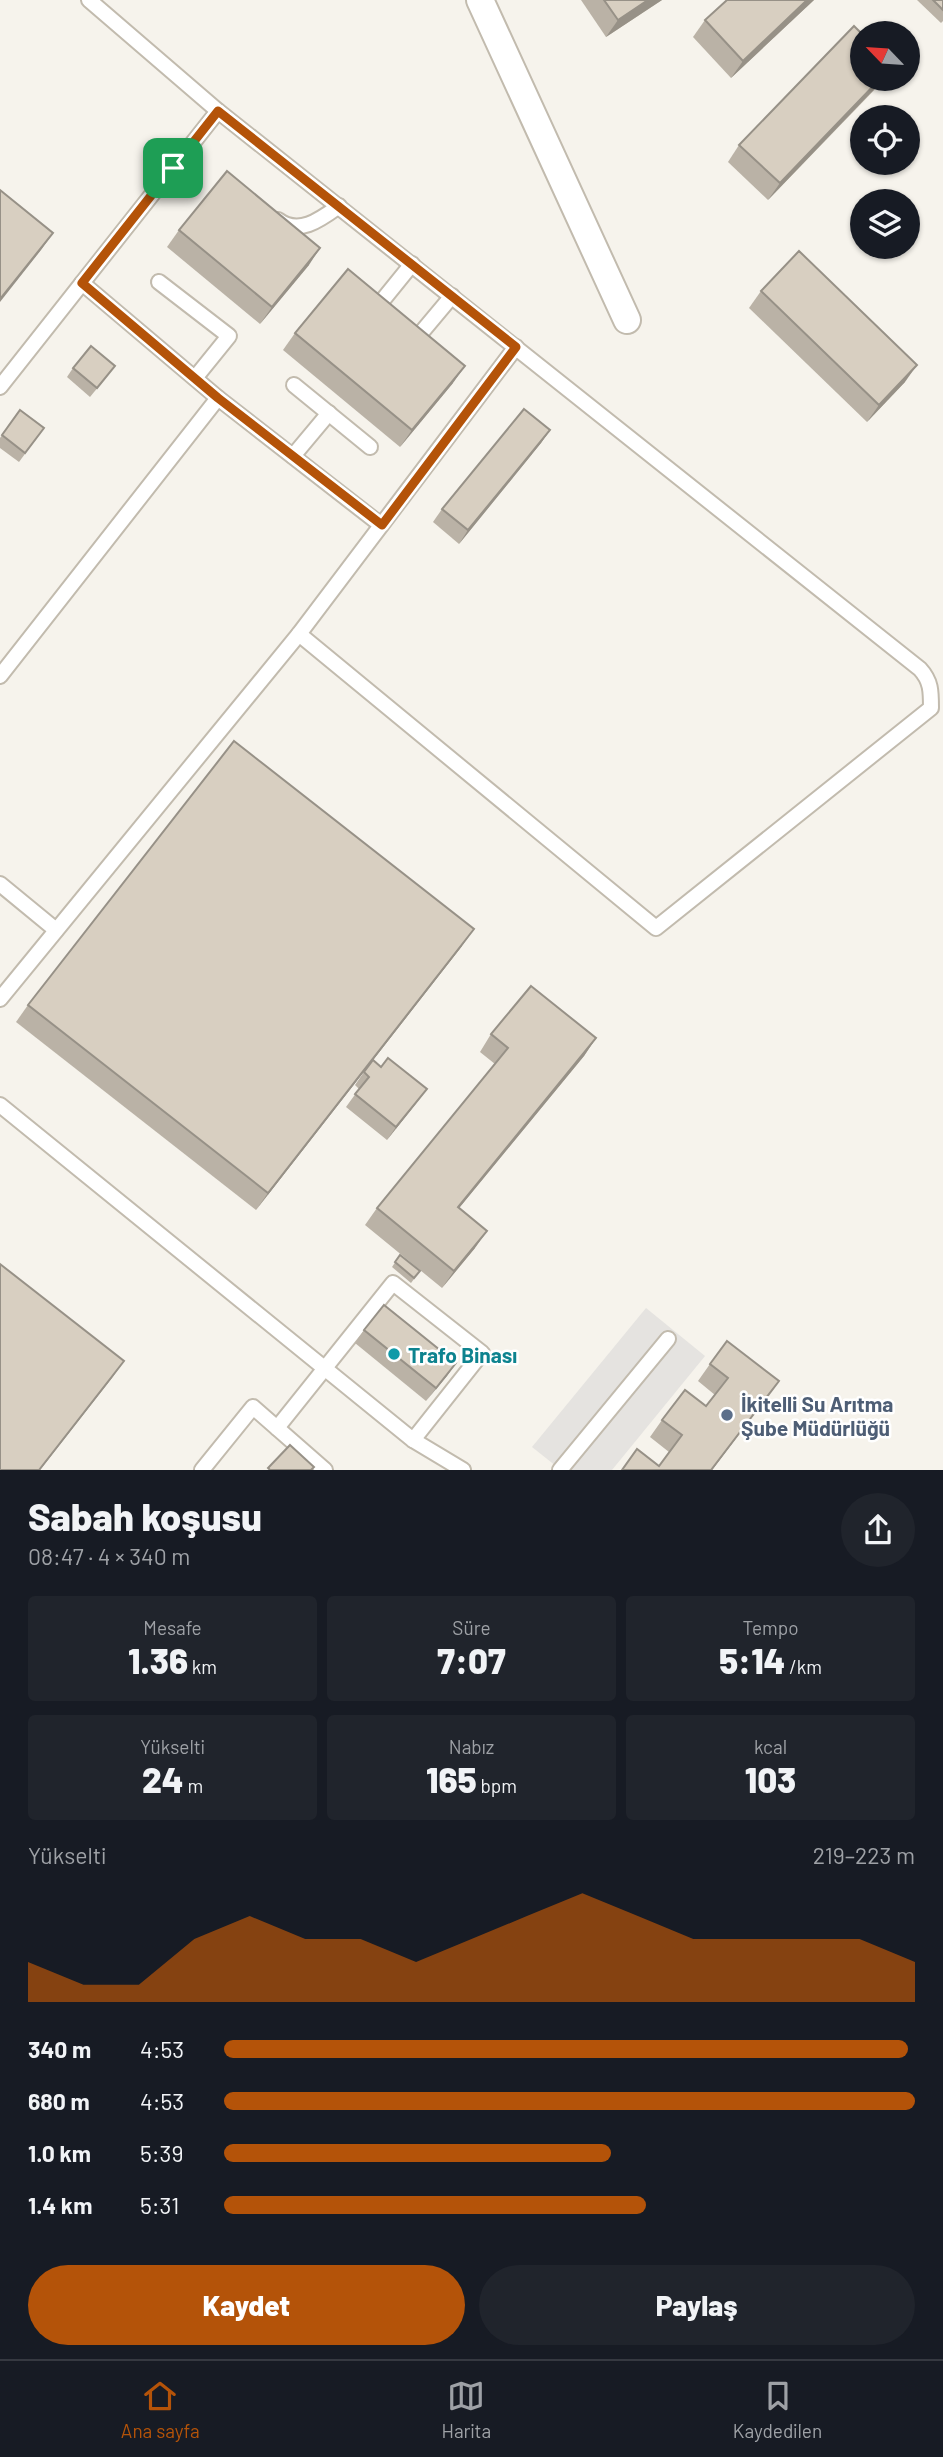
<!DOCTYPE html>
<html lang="tr">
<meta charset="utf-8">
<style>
:root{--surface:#171b24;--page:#20242c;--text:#f1f3f6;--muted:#9ea1a6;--line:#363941;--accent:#b45309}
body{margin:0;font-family:Barlow,sans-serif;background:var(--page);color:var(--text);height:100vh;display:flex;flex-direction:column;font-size:26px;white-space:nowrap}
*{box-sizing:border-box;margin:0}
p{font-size:23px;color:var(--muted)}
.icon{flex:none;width:38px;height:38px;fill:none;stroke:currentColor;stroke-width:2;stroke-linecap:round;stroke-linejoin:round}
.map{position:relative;height:1470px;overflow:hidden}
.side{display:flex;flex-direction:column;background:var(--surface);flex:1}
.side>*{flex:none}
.needle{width:46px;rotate:295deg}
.buttons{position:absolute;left:850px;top:21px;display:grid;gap:14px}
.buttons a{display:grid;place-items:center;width:70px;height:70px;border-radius:50%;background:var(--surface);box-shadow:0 2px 5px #0004;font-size:35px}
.pin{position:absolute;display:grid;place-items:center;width:60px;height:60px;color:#fff;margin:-30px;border-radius:14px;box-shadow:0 4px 10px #0006}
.round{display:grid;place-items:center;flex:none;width:74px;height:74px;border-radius:37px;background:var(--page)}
.summary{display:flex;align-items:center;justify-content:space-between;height:119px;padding:0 28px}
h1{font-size:38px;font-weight:800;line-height:52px}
.figures{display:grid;grid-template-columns:repeat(3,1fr);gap:10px;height:119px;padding:7px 28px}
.figures div{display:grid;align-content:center;border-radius:7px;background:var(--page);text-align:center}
.figures b{font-size:35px;font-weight:800}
.figures small{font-size:19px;font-weight:400}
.figures p{font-size:19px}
.chart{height:196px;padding:14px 28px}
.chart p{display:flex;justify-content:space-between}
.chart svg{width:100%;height:126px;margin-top:7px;fill:var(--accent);opacity:.7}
.action{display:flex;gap:14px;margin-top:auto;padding:14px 28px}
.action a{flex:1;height:80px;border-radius:42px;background:var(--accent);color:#fff;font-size:28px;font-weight:800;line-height:80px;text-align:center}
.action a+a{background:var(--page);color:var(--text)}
ul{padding:0 28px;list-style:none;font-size:23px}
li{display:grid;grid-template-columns:112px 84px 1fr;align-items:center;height:52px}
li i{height:18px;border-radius:9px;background:var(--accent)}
.tabs{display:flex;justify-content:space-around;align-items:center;height:98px;border-top:2px solid var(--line);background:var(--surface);font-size:19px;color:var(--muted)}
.tabs a{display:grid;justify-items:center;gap:4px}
.tabs .current{color:var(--accent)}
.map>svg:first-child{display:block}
</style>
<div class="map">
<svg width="943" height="1470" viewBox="0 0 943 1470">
<rect width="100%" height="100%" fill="#f6f3ec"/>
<polygon fill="#e5e3e0" points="646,1308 705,1356 612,1470 561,1470 532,1447"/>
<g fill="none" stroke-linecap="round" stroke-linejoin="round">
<defs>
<g id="lane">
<path d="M89,0l129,111 702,558c11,12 11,22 11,39l-275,220 -357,-294"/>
<path d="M278,220c21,16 43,-1 61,-14"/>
<polyline points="159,282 229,336 195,378"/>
<polyline points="82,283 218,398"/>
<polyline points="382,301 412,264"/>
<polyline points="421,333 452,296"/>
<polyline points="294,385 370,447"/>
<polyline points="0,387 218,111"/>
<polyline points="293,456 329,413"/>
<polyline points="0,676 218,398 381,525"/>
<polyline points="0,884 56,930"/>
<polyline points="0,999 299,634 516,347"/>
<polyline points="0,1105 413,1440 463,1470"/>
<polyline points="277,1428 393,1283 482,1353 413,1440"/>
<polyline points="202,1470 253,1407 325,1470"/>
<polyline points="560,1470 668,1339"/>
</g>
<polyline id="street" points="480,0 627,320"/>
</defs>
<use href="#lane" stroke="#c2bbae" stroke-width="18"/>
<use href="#street" stroke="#c2bbae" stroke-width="30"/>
<use href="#lane" stroke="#fff" stroke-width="14"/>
<use href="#street" stroke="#fff" stroke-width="26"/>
</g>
<g fill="#bab2a6">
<polygon points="581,0 662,0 606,37"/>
<polygon points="727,0 814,0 731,78 693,37 705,20"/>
<polygon points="917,0 943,0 943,21 941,23"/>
<polygon points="882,82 768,200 728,162 739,145"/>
<polygon points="179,230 309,265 260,324 167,247"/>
<polygon points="761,291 905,382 867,422 749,308"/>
<polygon points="295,333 453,383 400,447 283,350"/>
<polygon points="73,368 108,375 90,397 67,377"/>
<polygon points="20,410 44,428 19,462 0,448 0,438"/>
<polygon points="550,430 541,443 459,544 433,522 442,509"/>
<polygon points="462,946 256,1210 16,1022 28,1005"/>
<polygon points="491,1034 596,1038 584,1056 459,1208 475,1248 442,1288 365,1225 377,1208 495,1064 480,1052"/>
<polygon points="381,1067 417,1102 387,1140 346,1107 359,1089 355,1085 364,1072"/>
<polygon points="400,1255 420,1271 411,1283 392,1267"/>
<polygon points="364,1330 456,1363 426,1401 355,1343"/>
<polygon points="710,1364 779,1381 712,1470 622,1470 659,1466 669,1452 650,1437 662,1420 706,1406 715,1395 698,1381"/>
</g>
<g fill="#979187">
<polygon points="648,0 662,0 606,37 618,20"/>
<polygon points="807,0 814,0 731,78 743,61"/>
<polygon points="880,79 884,79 768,200 780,183"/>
<polygon points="53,233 41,250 0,302 0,299"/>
<polygon points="320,248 309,265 260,324 272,307"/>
<polygon points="917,365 905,382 867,422 879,405"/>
<polygon points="465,366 453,383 400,447 412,430"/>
<polygon points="550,430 541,443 459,544 468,530"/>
<polygon points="474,929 462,946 256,1210 268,1193"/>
<polygon points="596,1038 584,1056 446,1224 458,1207"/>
<polygon points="427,1089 417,1102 387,1140 396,1127"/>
<polygon points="487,1231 475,1248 442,1288 454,1271"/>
<polygon points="124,1361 112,1378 40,1470 39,1470"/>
<polygon points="456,1363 447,1376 426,1401 436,1388"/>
<polygon points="779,1381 712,1470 711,1470"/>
</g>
<g fill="#d8cfc1" stroke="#979187" stroke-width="2">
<polygon points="604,0 648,0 618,20"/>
<polygon points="727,0 807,0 743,61 705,20"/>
<polygon points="933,0 943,0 943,10"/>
<polygon points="854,26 863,35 863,79 880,79 780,183 739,145"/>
<polygon points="227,171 320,248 272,307 179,230"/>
<polygon points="0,190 53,233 0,299"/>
<polygon points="799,251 917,365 879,405 761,291"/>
<polygon points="348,269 465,366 412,430 295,333"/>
<polygon points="91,346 115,366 97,388 73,368"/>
<polygon points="524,409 550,430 468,530 442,509"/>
<polygon points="20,410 44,428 25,453 2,435"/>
<polygon points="234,741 474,929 268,1193 28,1005"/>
<polygon points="531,986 596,1038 458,1207 487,1231 454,1271 377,1208 508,1048 491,1034"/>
<polygon points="388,1058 427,1089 396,1127 355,1094 369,1077 364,1072 373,1060 381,1067"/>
<polygon points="400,1255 420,1271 414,1278 395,1262"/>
<polygon points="0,1264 124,1361 39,1470 0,1470"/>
<polygon points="384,1305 456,1363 436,1388 364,1330"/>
<polygon points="727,1341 779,1381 711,1470 622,1470 637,1449 659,1466 682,1435 662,1420 685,1390 706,1406 728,1378 710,1364"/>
<polygon points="290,1445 314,1467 311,1470 270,1470 268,1468"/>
</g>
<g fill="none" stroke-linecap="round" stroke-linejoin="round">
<defs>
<polygon id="route" points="218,111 516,347 382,525 218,398 82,283"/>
</defs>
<use href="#route" stroke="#fff" stroke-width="14"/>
<use href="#route" stroke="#b45309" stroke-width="9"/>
</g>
<circle fill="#0f9aa8" stroke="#fff" stroke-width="2.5" cx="394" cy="1354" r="7"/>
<circle fill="#5c6f8a" stroke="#fff" stroke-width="2.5" cx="727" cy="1415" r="7"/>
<g text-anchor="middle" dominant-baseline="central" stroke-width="5" stroke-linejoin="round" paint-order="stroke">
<g font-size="21" font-weight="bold" fill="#0d838f" stroke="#fff" text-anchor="start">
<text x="408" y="1354">Trafo Binası</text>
</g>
<g font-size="21" font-weight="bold" fill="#4e5e75" stroke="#fff" text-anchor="start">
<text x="741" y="1403">İkitelli Su Arıtma<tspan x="741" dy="24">Şube Müdürlüğü</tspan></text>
</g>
</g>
</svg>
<div class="buttons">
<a><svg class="needle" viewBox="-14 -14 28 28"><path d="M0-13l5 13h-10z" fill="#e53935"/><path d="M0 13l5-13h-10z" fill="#9ea1a6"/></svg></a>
<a><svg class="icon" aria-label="locate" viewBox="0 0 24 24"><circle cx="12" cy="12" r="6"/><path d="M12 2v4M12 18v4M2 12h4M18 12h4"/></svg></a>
<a><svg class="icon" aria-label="layers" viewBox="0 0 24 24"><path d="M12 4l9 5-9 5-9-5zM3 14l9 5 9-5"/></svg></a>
</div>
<div class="pin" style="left:173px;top:168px;background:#1e9e55"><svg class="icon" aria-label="arrive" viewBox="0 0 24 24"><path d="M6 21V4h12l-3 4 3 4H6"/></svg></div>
</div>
<section class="side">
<div class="summary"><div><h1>Sabah koşusu</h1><p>08:47 · 4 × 340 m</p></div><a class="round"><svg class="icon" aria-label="share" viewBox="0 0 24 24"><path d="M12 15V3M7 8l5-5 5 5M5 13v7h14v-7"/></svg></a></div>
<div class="figures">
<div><p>Mesafe</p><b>1.36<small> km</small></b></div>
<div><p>Süre</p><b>7:07</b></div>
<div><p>Tempo</p><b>5:14<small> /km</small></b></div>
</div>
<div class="figures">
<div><p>Yükselti</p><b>24<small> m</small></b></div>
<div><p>Nabız</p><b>165<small> bpm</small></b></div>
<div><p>kcal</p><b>103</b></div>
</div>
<div class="chart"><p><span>Yükselti</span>219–223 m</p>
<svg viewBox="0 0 160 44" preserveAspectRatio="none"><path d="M0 44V30L10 38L20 38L30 22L40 14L50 22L60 22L70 30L80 22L90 14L100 6L110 14L120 22L130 22L140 22L150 22L160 30V44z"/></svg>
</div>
<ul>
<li><b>340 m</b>4:53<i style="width:99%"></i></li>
<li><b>680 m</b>4:53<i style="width:100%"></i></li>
<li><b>1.0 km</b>5:39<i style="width:56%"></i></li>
<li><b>1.4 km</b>5:31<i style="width:61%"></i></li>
</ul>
<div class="action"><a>Kaydet</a><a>Paylaş</a></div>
</section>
<nav class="tabs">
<a class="current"><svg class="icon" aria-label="home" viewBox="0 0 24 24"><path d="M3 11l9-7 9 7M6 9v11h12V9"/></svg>Ana sayfa</a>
<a><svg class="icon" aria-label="map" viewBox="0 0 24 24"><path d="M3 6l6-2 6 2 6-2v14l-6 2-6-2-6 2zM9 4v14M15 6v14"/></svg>Harita</a>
<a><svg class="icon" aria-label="saved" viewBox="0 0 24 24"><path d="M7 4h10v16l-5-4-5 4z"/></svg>Kaydedilen</a>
</nav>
